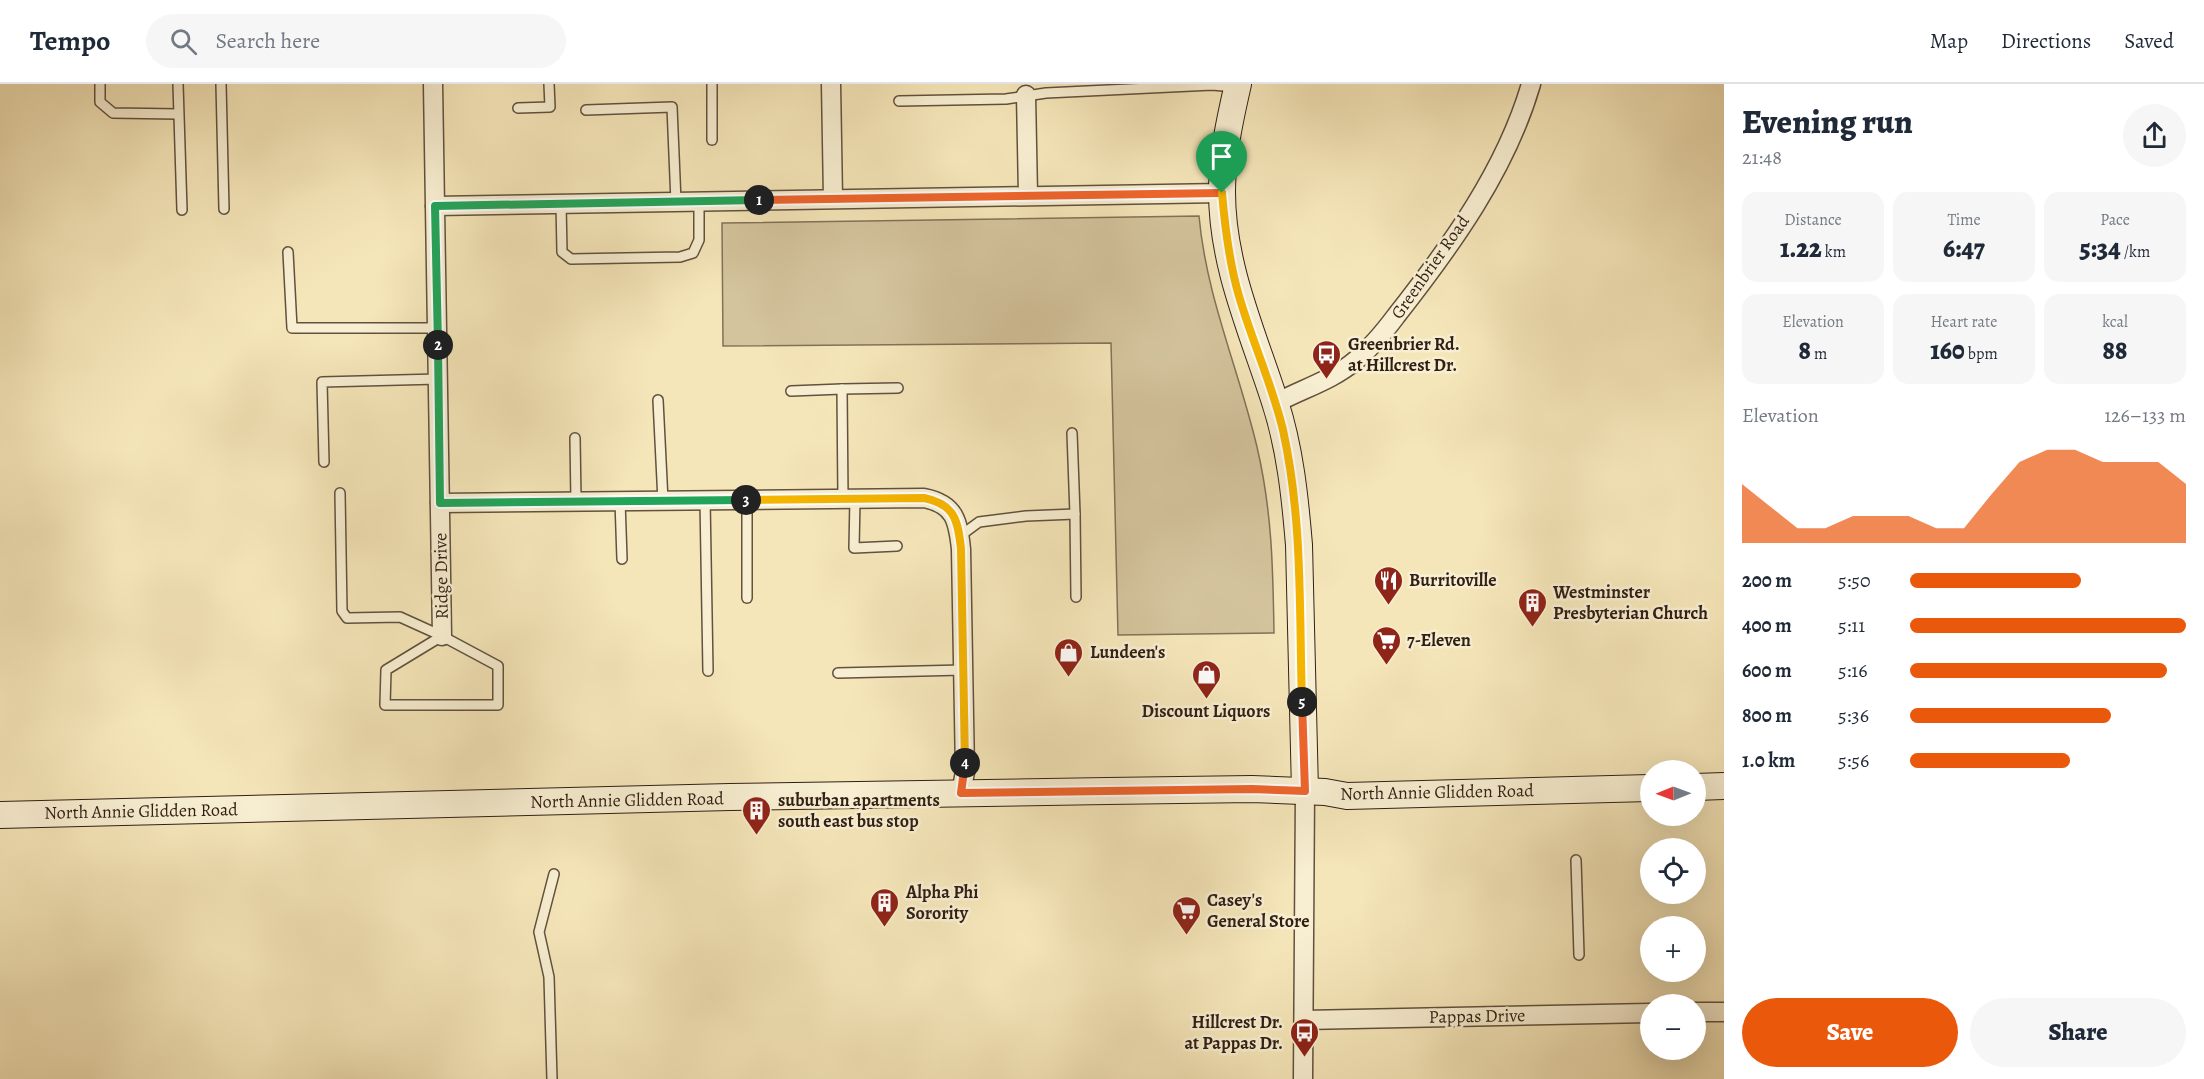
<!DOCTYPE html>
<meta charset="utf-8">
<style>
:root{--surface:#fff;--page:#f6f6f7;--text:#1f2937;--muted:#747a83;--line:#e0e1e3;--accent:#ea580c}
body{margin:0;font-family:Alegreya,serif;background:var(--page);color:var(--text);height:100vh;display:flex;flex-direction:column;font-size:22px;white-space:nowrap}
*{box-sizing:border-box;margin:0}
p{font-size:20px;color:var(--muted)}
.icon{flex:none;width:33px;height:33px;fill:none;stroke:currentColor;stroke-width:2;stroke-linecap:round;stroke-linejoin:round}
.map{position:relative;flex:1;overflow:hidden}
.drawer{display:flex;flex-direction:column;background:var(--surface);width:480px}
.drawer>*{flex:none}
.needle{width:39px;rotate:269deg}
.tools{position:absolute;left:1640px;top:676px;display:grid;gap:12px}
.tools a{display:grid;place-items:center;width:66px;height:66px;border-radius:50%;background:var(--surface);box-shadow:0 6px 24px #0002;font-size:30px}
.pin{position:absolute;display:grid;place-items:center;width:51px;height:51px;color:#fff;margin:-62px -26px;border-radius:50% 50% 50% 0;rotate:-45deg;box-shadow:0 0 6px #0007}
.pin .icon{rotate:45deg}
.km{position:absolute;width:30px;height:30px;margin:-15px;border-radius:50%;background:#222;color:#fff;font-size:16px;line-height:30px;text-align:center}
.round{display:grid;place-items:center;flex:none;width:63px;height:63px;border-radius:32px;background:var(--page)}
.overview{display:flex;align-items:center;justify-content:space-between;height:102px;padding:0 18px}
h1{font-size:33px;font-weight:800;line-height:45px}
.metrics{display:grid;grid-template-columns:repeat(3,1fr);gap:9px;height:102px;padding:6px 18px}
.metrics div{display:grid;align-content:center;border-radius:15px;background:var(--page);text-align:center}
.metrics b{font-size:26px;font-weight:800}
.metrics small{font-size:16px;font-weight:400}
.metrics p{font-size:16px}
.chart{height:168px;padding:12px 18px}
.chart p{display:flex;justify-content:space-between}
.chart svg{width:100%;height:108px;margin-top:6px;fill:var(--accent);opacity:.7}
.primary-button{display:flex;gap:12px;margin-top:auto;padding:12px 18px}
.primary-button a{flex:1;height:69px;border-radius:36px;background:var(--accent);color:#fff;font-size:24px;font-weight:800;line-height:69px;text-align:center}
.primary-button a+a{background:var(--page);color:var(--text)}
ul{padding:0 18px;list-style:none;font-size:20px}
li{display:grid;grid-template-columns:96px 72px 1fr;align-items:center;height:45px}
li i{height:15px;border-radius:8px;background:var(--accent)}
header{display:flex;align-items:center;gap:36px;box-sizing:border-box;height:84px;padding:0 30px;background:var(--surface);border-bottom:2px solid var(--line)}
header strong{font-size:28px}
nav{display:flex;gap:33px;margin-inline-start:auto;font-size:21px}
.search{width:420px;height:54px;background:var(--page);display:flex;align-items:center;gap:15px;box-sizing:border-box;padding:0 21px;border-radius:33px;color:var(--muted);font-size:22px}
main{display:flex;flex:1;min-height:0}
.map>svg:first-child{display:block}
</style>
<header>
<strong>Tempo</strong>
<div class="search"><svg class="icon" aria-label="search" viewBox="0 0 24 24"><circle cx="10" cy="10" r="6"/><path d="M15 15l6 6"/></svg>Search here</div>
<nav><a>Map</a><a>Directions</a><a>Saved</a></nav>
</header>
<main>
<div class="map">
<svg width="1724" height="995" viewBox="0 0 1724 995">
<rect width="100%" height="100%" fill="#f5e6b9"/>
<filter id="stains"><feTurbulence type="fractalNoise" baseFrequency=".00333" numOctaves="4"/><feColorMatrix values="0 0 0 0 .2 0 0 0 0 .09 0 0 0 0 .02 0 0 0 .5 -.17"/></filter>
<radialGradient id="worn" r=".72"><stop offset=".6" stop-color="#630" stop-opacity="0"/><stop offset="1" stop-color="#630" stop-opacity=".3"/></radialGradient>
<path fill="#d4c49d" stroke="#827259" stroke-width="1.5" d="M1199,132c7,80 40,154 58,231 15,64 16,121 17,186l-156,2 -7,-292 -388,3 -1,-123z"/>
<g fill="none" stroke-linecap="round" stroke-linejoin="round">
<defs>
<g id="lane">
<polyline points="100,0 100,18 113,29 178,30"/>
<polyline points="178,0 182,126"/>
<polyline points="221,0 224,125"/>
<polyline points="899,17 1006,15 1046,9 1212,1 1235,3"/>
<polyline points="518,24 550,23 549,0"/>
<polyline points="586,26 672,23 676,118"/>
<polyline points="712,56 712,0"/>
<polyline points="561,120 562,168 571,175 680,173 693,169 699,156 699,117"/>
<polyline points="288,168 292,244 438,244"/>
<polyline points="842,305 898,304"/>
<polyline points="791,307 842,305 843,415"/>
<polyline points="658,316 663,417"/>
<polyline points="575,354 576,417"/>
<polyline points="324,378 322,298 438,295"/>
<polyline points="340,409 342,527 347,534 400,533 442,552 498,582 498,621 385,621 386,586 442,552"/>
<polyline points="855,415 854,464 897,462"/>
<polyline points="705,416 708,587"/>
<polyline points="620,417 622,475"/>
<polyline points="1075,430 1076,513"/>
<polyline points="960,452 979,438 1026,432 1075,430 1072,349"/>
<polyline points="747,514 747,416"/>
<polyline points="838,589 963,586"/>
<polyline points="1576,776 1579,871"/>
<polyline points="552,995 549,893 539,848 554,790"/>
</g>
<g id="street">
<polyline points="433,0 442,552"/>
<polyline points="831,0 833,114"/>
<polyline points="1026,11 1028,111"/>
<polyline points="435,122 1222,109"/>
<path d="M1276,319c26,-14 57,-23 80,-43 16,-13 28,-28 40,-44 55,-70 110,-146 135,-232"/>
<path d="M440,419l484,-5c31,6 34,23 37,51l4,223 -4,21"/>
<polyline points="1695,928 1724,928"/>
<polyline points="1304,936 1650,929"/>
<polyline points="1303,995 1305,707"/>
</g>
<g id="secondary">
<path d="M1238,0c-8,35 -16,71 -16,108 0,74 31,141 53,210 15,46 20,95 24,143l6,246"/>
<polyline points="1695,703 1724,702"/>
<polyline points="0,731 730,713 1107,707 1252,705 1325,708 1347,712 1650,704"/>
</g>
</defs>
<use href="#lane" stroke="#61513e" stroke-width="12"/>
<use href="#street" stroke="#61513e" stroke-width="21"/>
<use href="#secondary" stroke="#301f15" stroke-width="28"/>
<use href="#lane" stroke="#f8efd2" stroke-width="9"/>
<use href="#street" stroke="#f8efd2" stroke-width="18"/>
<use href="#secondary" stroke="#f8efd2" stroke-width="26"/>
</g>
<g fill="none" stroke-linecap="round" stroke-linejoin="round">
<defs>
<polyline id="split-1" points="759,116 1222,109"/>
<polyline id="split-2" points="438,261 435,122 759,116"/>
<polyline id="split-3" points="438,261 440,419 746,416"/>
<path id="split-4" d="M746,416l178,-2c31,6 34,23 37,51l4,214"/>
<polyline id="split-5" points="965,679 961,709 1252,705 1305,707 1302,618"/>
<path id="split-6" d="M1222,109c3,35 7,69 17,103 13,45 33,88 44,134 20,91 16,179 19,272"/>
</defs>
<use href="#split-1" stroke="#fff" stroke-width="12"/>
<use href="#split-2" stroke="#fff" stroke-width="12"/>
<use href="#split-3" stroke="#fff" stroke-width="12"/>
<use href="#split-4" stroke="#fff" stroke-width="12"/>
<use href="#split-5" stroke="#fff" stroke-width="12"/>
<use href="#split-6" stroke="#fff" stroke-width="12"/>
<use href="#split-1" stroke="#f0652b" stroke-width="8"/>
<use href="#split-2" stroke="#22a559" stroke-width="8"/>
<use href="#split-3" stroke="#22a559" stroke-width="8"/>
<use href="#split-4" stroke="#f5b400" stroke-width="8"/>
<use href="#split-5" stroke="#f0652b" stroke-width="8"/>
<use href="#split-6" stroke="#f5b400" stroke-width="8"/>
</g>
<defs>
<symbol id="bus-pin" viewBox="-11 -11 22 30"><path d="M0 17L-7.5 6A9.5 9.5 0 1 1 7.5 6Z" fill="#8f2418" stroke="#f8efd2"/><path d="M-5-6H5V4H4V6H2V4H-2V6H-4V4H-5ZM-3.5-4V0h7V-4ZM-3.5 1.2v1.5H-2V1.2ZM2 1.2v1.5H3.5V1.2Z" fill="#fff"/></symbol>
<symbol id="restaurant-pin" viewBox="-11 -11 22 30"><path d="M0 17L-7.5 6A9.5 9.5 0 1 1 7.5 6Z" fill="#8f2418" stroke="#f8efd2"/><path d="M-5-6h1v4h1v-4h1v4h1v-4h1v5L-1.5 .5V6h-2V.5L-5-1ZM5-6V6H3V1.5H1.5Q1.5-4 5-6Z" fill="#fff"/></symbol>
<symbol id="building-pin" viewBox="-11 -11 22 30"><path d="M0 17L-7.5 6A9.5 9.5 0 1 1 7.5 6Z" fill="#8f2418" stroke="#f8efd2"/><path d="M-4-6H4V6H1V3H-1V6H-4ZM-2.5-4.3h1.7v1.8h-1.7ZM.8-4.3h1.7v1.8H.8ZM-2.5-1h1.7V.8h-1.7ZM.8-1h1.7V.8H.8Z" fill="#fff"/></symbol>
<symbol id="supermarket-pin" viewBox="-11 -11 22 30"><path d="M0 17L-7.5 6A9.5 9.5 0 1 1 7.5 6Z" fill="#8f2418" stroke="#f8efd2"/><path d="M-6-5.5h2.5l.6 2H6L4.5 2H-2.5L-4.4-4H-6ZM-1.5 3.2a1.3 1.3 0 1 0 .1 0ZM3 3.2a1.3 1.3 0 1 0 .1 0Z" fill="#fff"/></symbol>
<symbol id="shop-pin" viewBox="-11 -11 22 30"><path d="M0 17L-7.5 6A9.5 9.5 0 1 1 7.5 6Z" fill="#8f2418" stroke="#f8efd2"/><path d="M-5-2.5h2.3a2.7 3.5 0 0 1 5.4 0H5L5.5 6h-11ZM-1.5-2.5h3a1.5 2.3 0 0 0-3 0Z" fill="#fff"/></symbol>
</defs>
<g fill-rule="evenodd">
<use href="#bus-pin" x="1310" y="254" width="33" height="45"/>
<use href="#restaurant-pin" x="1372" y="480" width="33" height="45"/>
<use href="#building-pin" x="1516" y="502" width="33" height="45"/>
<use href="#supermarket-pin" x="1370" y="540" width="33" height="45"/>
<use href="#shop-pin" x="1052" y="552" width="33" height="45"/>
<use href="#shop-pin" x="1190" y="574" width="33" height="45"/>
<use href="#building-pin" x="740" y="710" width="33" height="45"/>
<use href="#building-pin" x="868" y="802" width="33" height="45"/>
<use href="#supermarket-pin" x="1170" y="810" width="33" height="45"/>
<use href="#bus-pin" x="1288" y="932" width="33" height="45"/>
</g>
<g text-anchor="middle" dominant-baseline="central" stroke-width="5" stroke-linejoin="round" paint-order="stroke">
<g font-size="18" fill="#301f15" stroke="#f8efd2">
<text transform="translate(1430 183) rotate(-55)">Greenbrier Road</text>
<text transform="translate(441 492) rotate(-91)">Ridge Drive</text>
<text transform="translate(1437 708) rotate(-1)">North Annie Glidden Road</text>
<text transform="translate(627 716) rotate(-1)">North Annie Glidden Road</text>
<text transform="translate(141 727) rotate(-1)">North Annie Glidden Road</text>
<text transform="translate(1477 932) rotate(-1)">Pappas Drive</text>
</g>
<g font-size="18" font-weight="bold" fill="#301f15" stroke="#f8efd2" text-anchor="start">
<text x="1348" y="260">Greenbrier Rd.<tspan x="1348" dy="21">at Hillcrest Dr.</tspan></text>
<text x="1409" y="496">Burritoville</text>
<text x="1553" y="508">Westminster<tspan x="1553" dy="21">Presbyterian Church</tspan></text>
<text x="1407" y="556">7-Eleven</text>
<text x="1090" y="568">Lundeen's</text>
<text x="1206" y="627" text-anchor="middle">Discount Liquors</text>
<text x="778" y="716">suburban apartments<tspan x="778" dy="21">south east bus stop</tspan></text>
<text x="906" y="808">Alpha Phi<tspan x="906" dy="21">Sorority</tspan></text>
<text x="1207" y="816">Casey's<tspan x="1207" dy="21">General Store</tspan></text>
<text x="1283" y="938" text-anchor="end">Hillcrest Dr.<tspan x="1283" dy="21">at Pappas Dr.</tspan></text>
</g>
</g>
<rect width="100%" height="100%" filter="url(#stains)"/>
<rect width="100%" height="100%" fill="url(#worn)"/>
</svg>
<div class="tools">
<a><svg class="needle" viewBox="-14 -14 28 28"><path d="M0-13l5 13h-10z" fill="#e53935"/><path d="M0 13l5-13h-10z" fill="#747a83"/></svg></a>
<a><svg class="icon" aria-label="locate" viewBox="0 0 24 24"><circle cx="12" cy="12" r="6"/><path d="M12 2v4M12 18v4M2 12h4M18 12h4"/></svg></a>
<a>+</a>
<a>−</a>
</div>
<div class="pin" style="left:1222px;top:109px;background:#1e9e55"><svg class="icon" aria-label="arrive" viewBox="0 0 24 24"><path d="M6 21V4h12l-3 4 3 4H6"/></svg></div>
<b class="km" style="left:759px;top:116px">1</b>
<b class="km" style="left:438px;top:261px">2</b>
<b class="km" style="left:746px;top:416px">3</b>
<b class="km" style="left:965px;top:679px">4</b>
<b class="km" style="left:1302px;top:618px">5</b>
</div>
<section class="drawer">
<div class="overview"><div><h1>Evening run</h1><p>21:48</p></div><a class="round"><svg class="icon" aria-label="share" viewBox="0 0 24 24"><path d="M12 15V3M7 8l5-5 5 5M5 13v7h14v-7"/></svg></a></div>
<div class="metrics">
<div><p>Distance</p><b>1.22<small> km</small></b></div>
<div><p>Time</p><b>6:47</b></div>
<div><p>Pace</p><b>5:34<small> /km</small></b></div>
</div>
<div class="metrics">
<div><p>Elevation</p><b>8<small> m</small></b></div>
<div><p>Heart rate</p><b>160<small> bpm</small></b></div>
<div><p>kcal</p><b>88</b></div>
</div>
<div class="chart"><p><span>Elevation</span>126–133 m</p>
<svg viewBox="0 0 160 44" preserveAspectRatio="none"><path d="M0 44V20L10 29L20 38L30 38L40 33L50 33L60 33L70 38L80 38L90 24L100 11L110 6L120 6L130 11L140 11L150 11L160 20V44z"/></svg>
</div>
<ul>
<li><b>200 m</b>5:50<i style="width:62%"></i></li>
<li><b>400 m</b>5:11<i style="width:100%"></i></li>
<li><b>600 m</b>5:16<i style="width:93%"></i></li>
<li><b>800 m</b>5:36<i style="width:73%"></i></li>
<li><b>1.0 km</b>5:56<i style="width:58%"></i></li>
</ul>
<div class="primary-button"><a>Save</a><a>Share</a></div>
</section>
</main>
